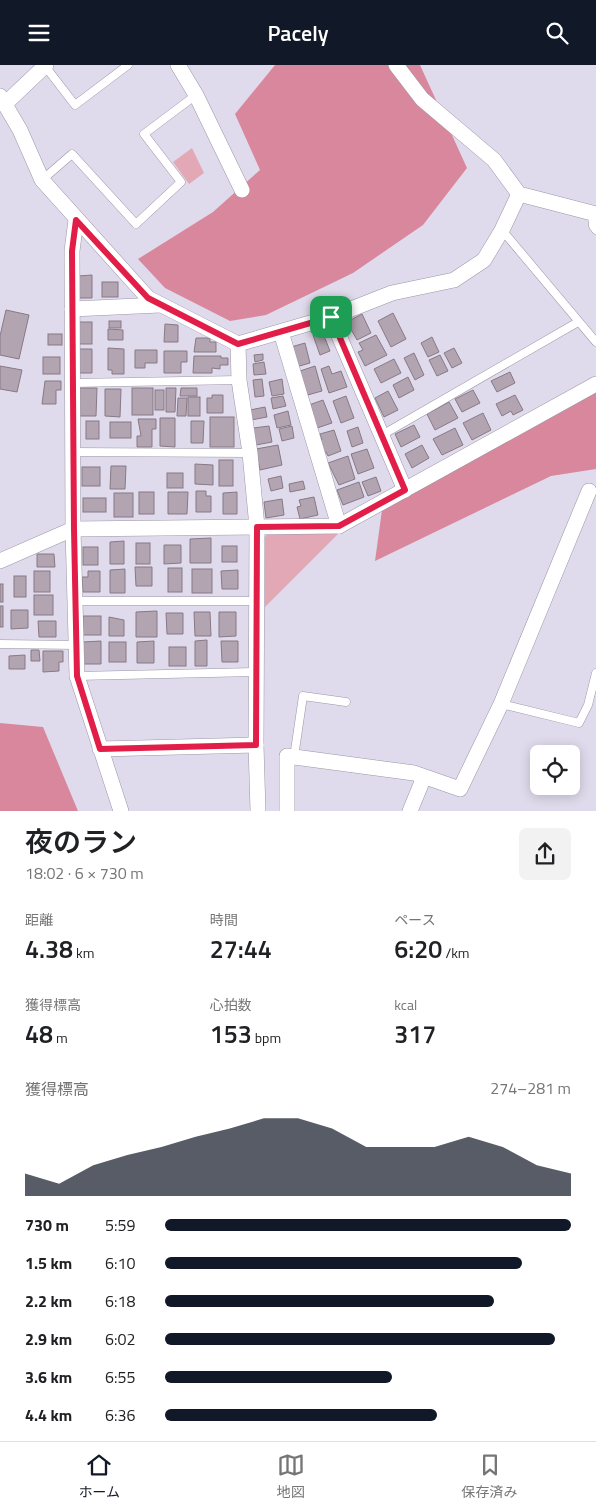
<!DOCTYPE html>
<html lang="ja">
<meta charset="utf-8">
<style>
:root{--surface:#fff;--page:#f2f2f2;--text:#202124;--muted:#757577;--line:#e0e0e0;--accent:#111827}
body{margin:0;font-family:"Titillium Web","Noto Sans JP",sans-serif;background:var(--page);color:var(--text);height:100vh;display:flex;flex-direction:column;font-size:19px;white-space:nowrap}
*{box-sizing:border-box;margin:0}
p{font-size:16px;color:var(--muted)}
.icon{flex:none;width:28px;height:28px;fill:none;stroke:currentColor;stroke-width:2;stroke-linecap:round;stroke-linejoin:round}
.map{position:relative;height:746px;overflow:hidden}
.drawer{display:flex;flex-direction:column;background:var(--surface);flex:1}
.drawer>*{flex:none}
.fabs{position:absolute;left:530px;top:680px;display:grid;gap:10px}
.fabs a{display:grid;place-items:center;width:50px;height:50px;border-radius:8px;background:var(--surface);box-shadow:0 2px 12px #0003;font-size:25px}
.pin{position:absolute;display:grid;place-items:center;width:42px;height:42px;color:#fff;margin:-21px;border-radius:10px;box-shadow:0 2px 8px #0006}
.round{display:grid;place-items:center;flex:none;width:52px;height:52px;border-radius:8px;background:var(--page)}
.headline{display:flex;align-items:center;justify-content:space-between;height:85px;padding:0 25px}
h1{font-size:28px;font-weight:600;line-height:38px}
.stats{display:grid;grid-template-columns:repeat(3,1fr);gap:8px;height:85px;padding:5px 25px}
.stats div{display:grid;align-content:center}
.stats b{font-size:25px;font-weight:600}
.stats small{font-size:14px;font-weight:400}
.stats p{font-size:14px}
.chart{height:140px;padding:10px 25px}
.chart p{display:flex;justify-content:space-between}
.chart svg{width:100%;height:90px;margin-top:5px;fill:var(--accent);opacity:.7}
ul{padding:0 25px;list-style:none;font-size:16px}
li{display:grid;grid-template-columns:80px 60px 1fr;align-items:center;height:38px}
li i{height:12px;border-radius:6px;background:var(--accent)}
header{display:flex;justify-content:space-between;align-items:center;height:65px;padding:0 25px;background:var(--accent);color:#fff;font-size:22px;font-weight:600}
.tab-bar{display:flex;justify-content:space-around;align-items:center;height:70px;border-top:1px solid var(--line);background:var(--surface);font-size:14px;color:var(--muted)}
.tab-bar a{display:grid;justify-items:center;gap:2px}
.tab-bar .on{color:var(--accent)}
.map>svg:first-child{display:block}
</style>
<header><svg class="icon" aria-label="menu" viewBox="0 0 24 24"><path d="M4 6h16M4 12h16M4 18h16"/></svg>Pacely<svg class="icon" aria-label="search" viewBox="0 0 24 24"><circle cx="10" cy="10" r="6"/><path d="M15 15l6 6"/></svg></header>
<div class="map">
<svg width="596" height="746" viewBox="0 0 596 746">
<rect width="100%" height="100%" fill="#e0dbec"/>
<g fill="#e3a8b6">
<polygon points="192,83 204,108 189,119 173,97"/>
<polygon points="268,468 339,468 265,542 265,472"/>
</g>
<g fill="#d9879d">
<polygon points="275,0 420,0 467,103 423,160 353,208 266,250 230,256 165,223 138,194 213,147 260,105 235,49"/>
<polygon points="596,325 596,404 551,411 375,496 382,445"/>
<polygon points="0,658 43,662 78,746 0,746"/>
</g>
<g fill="#b2a4b0" stroke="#877985">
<polygon points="92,210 92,233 77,233 78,211"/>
<rect x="102" y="217" width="16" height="15"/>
<polygon points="6,245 29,250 19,294 0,290 0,271"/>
<polygon points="393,248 406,274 391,282 378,256"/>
<polygon points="362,249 371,268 357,275 347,257"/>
<rect x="109" y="256" width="12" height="7"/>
<rect x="78" y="257" width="14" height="22"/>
<polygon points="165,259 178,260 178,277 164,277"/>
<polygon points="108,264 123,265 123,275 108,275"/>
<polygon points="322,266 330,286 320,290 313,270"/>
<rect x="48" y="269" width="14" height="11"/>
<polygon points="376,270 387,290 365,301 358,287 363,285 359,278"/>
<polygon points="432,272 439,287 428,292 421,278"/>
<polygon points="196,273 210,273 210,277 216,277 216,287 194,287"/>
<polygon points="305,278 310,298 296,302 291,282"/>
<polygon points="108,283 124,284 124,309 112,309 112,305 108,305"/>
<polygon points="454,283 462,298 452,303 444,288"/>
<polygon points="78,284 92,284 92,308 77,308"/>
<polygon points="135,285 157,285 157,298 145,298 145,303 135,303"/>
<polygon points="164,286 187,286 187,297 181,297 181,308 164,308"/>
<polygon points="414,288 424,310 415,315 404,293"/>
<polygon points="263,289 263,295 255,297 254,290"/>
<polygon points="440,290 448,306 437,311 429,295"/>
<polygon points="194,291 221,291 221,293 228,293 228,300 220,300 220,304 212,303 212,308 193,308"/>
<rect x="43" y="292" width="17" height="17"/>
<polygon points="394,294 401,308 381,318 374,304"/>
<polygon points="264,297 266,309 254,310 253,299"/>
<polygon points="0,301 22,305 17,327 0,324"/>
<polygon points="315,301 322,326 304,331 297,307"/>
<polygon points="329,301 332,309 341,306 347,322 329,328 321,304"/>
<polygon points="510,307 515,318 497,327 491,316"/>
<polygon points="408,312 414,325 399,333 393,320"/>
<polygon points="262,314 264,331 255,332 253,315"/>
<polygon points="282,314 284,329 272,331 269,317"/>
<polygon points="45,316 61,316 61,325 56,325 56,339 42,339"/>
<polygon points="79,323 97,323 96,351 78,351"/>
<rect x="132" y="323" width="21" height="27"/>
<polygon points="166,323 176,323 175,347 166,347"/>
<polygon points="181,323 197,323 197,331 180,331"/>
<polygon points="105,324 121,324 120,352 105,351"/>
<rect x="155" y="325" width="9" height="20"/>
<polygon points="473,325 480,338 462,347 455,334"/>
<polygon points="388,326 398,345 384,352 375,333"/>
<polygon points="212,330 223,330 223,348 207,348 207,333 212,333"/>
<polygon points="515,330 523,345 513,350 511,346 502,351 496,339"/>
<polygon points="283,331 286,341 273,344 271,333"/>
<polygon points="346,331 354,353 341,358 333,336"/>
<rect x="188" y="332" width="12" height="19"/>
<polygon points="178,333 187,333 186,351 177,351"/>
<polygon points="323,335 332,358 317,363 309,340"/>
<polygon points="449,337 458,353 435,365 427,349"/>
<polygon points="265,342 267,352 251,355 250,345"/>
<polygon points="288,346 291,360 277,363 274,350"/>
<polygon points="483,348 491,365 472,375 463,358"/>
<rect x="210" y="352" width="24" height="30"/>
<polygon points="160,353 175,353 175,382 160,381"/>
<polygon points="138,354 156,354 156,364 152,364 152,382 137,382 137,371 141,371"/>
<rect x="86" y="356" width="13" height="18"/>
<polygon points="191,356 204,356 203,378 191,378"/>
<rect x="110" y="357" width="21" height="16"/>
<polygon points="414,360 420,372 401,382 395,369"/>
<polygon points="269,361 272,377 256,380 253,363"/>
<polygon points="292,361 294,373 282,376 279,364"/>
<polygon points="358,362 363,378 352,382 347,366"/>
<polygon points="455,363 463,380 442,390 433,374"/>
<polygon points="334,365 341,386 328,391 326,387 323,388 319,376 322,375 320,369"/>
<polygon points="278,380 282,400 260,405 256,384"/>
<polygon points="422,380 429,393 412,403 405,389"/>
<polygon points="367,384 374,403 358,409 351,389"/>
<polygon points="348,391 355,414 339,420 328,398"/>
<rect x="219" y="395" width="14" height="26"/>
<polygon points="195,399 213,400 213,420 195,419"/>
<polygon points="111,401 126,401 125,424 110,424"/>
<rect x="82" y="402" width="18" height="19"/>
<rect x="167" y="408" width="16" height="15"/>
<polygon points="281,411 283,423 271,426 268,414"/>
<polygon points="376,412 381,426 368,431 362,417"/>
<polygon points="303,416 305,424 290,427 289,419"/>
<polygon points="359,417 364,432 343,440 337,425"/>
<polygon points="196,426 206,426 206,431 211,431 211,447 196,447"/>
<rect x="139" y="427" width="15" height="22"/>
<polygon points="168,427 188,427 187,449 168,449"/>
<polygon points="237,427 237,449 223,449 223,428"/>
<rect x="114" y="428" width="19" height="24"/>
<polygon points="314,432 318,450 300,454 297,442 301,441 299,435"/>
<rect x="83" y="433" width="23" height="14"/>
<polygon points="282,434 284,450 266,453 264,437"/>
<polygon points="211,473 211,498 190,498 190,474"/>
<polygon points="124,476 124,499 110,499 110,477"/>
<rect x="136" y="478" width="14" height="21"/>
<polygon points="164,480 181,480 181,498 164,499"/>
<rect x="222" y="481" width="15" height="16"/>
<rect x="83" y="482" width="15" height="18"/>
<polygon points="37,489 54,489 55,502 37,502"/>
<polygon points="135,502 152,502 152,521 136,521"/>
<rect x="168" y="503" width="14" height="24"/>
<polygon points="125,504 125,528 110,528 110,505"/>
<rect x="192" y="504" width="20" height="24"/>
<polygon points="238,505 238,524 222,524 221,506"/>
<rect x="34" y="506" width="16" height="21"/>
<polygon points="88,506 100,506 100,527 83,527 82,512 88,512"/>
<rect x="14" y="511" width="12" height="21"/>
<rect x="0" y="519" width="3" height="18"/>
<rect x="34" y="530" width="19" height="20"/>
<rect x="0" y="541" width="3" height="21"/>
<polygon points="11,545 28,545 28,563 11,564"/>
<polygon points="157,546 157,572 136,572 136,547"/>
<polygon points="194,547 210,547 211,571 195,571"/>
<polygon points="219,547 236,547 236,571 219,572"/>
<polygon points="166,548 183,548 183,569 167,569"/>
<rect x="83" y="551" width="18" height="19"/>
<polygon points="109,552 124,555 124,571 109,571"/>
<polygon points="38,556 56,556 56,572 39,572"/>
<polygon points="207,575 207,601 195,601 195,576"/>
<polygon points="101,576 101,599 83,599 83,577"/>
<polygon points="154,576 154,598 137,598 137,577"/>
<polygon points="221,576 238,576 238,597 222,597"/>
<rect x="109" y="577" width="17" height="20"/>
<rect x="169" y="582" width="17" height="19"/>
<polygon points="31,585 39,585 40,596 31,596"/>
<polygon points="43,586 63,586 63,597 59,597 59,606 43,607"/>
<polygon points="25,590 25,604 9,604 9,591"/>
</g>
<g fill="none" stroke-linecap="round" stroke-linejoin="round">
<defs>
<g id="lane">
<polyline points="45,1 75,40 128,0"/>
<polyline points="42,115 72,89 136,159 181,117 144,69 196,30"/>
<polyline points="592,148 593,161 596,165"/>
<polyline points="502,165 596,277"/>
<polyline points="73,318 239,315"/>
<polyline points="382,370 578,257"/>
<polyline points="73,387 250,388"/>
<polyline points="77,536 257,536"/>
<polyline points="0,579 78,580"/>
<polyline points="77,611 255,607"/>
<polyline points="501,639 579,658 588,640 596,608"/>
<polyline points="294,692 303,631 346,637"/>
</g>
<g id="street">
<polyline points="178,0 196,30 242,125"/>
<polyline points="396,0 422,34 494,95 519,129 596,149"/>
<polyline points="0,31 20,65 42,115 148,233 238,279 331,252 392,228 454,215 484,195 502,165 519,129"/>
<polyline points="6,38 46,0"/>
<polyline points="76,155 72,186 73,464 77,611 121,746"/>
<polyline points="72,244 160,240"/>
<polyline points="331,252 405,425"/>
<polyline points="281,267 339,461"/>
<polyline points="238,279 239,315 250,388 257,462 256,680 258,746"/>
<polyline points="0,496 73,464 339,461 596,319"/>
<polyline points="100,684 256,680"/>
<polyline points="287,746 287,691 414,708 460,724 501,639 589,426"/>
<polyline points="410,746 424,712"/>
</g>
</defs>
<use href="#lane" stroke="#9b96a6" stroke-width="9"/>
<use href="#street" stroke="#9b96a6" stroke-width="16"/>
<use href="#lane" stroke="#fff" stroke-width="8"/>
<use href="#street" stroke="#fff" stroke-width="15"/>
</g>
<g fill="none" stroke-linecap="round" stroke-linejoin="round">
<defs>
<polygon id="route" points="76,155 148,233 238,279 331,252 405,425 339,461 257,462 256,680 100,684 77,611 74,464 72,186"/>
</defs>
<use href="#route" stroke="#fff" stroke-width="10"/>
<use href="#route" stroke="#e11d48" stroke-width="6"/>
</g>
</svg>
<div class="fabs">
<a><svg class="icon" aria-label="locate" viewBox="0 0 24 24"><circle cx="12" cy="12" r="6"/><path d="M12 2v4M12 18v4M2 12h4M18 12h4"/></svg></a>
</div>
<div class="pin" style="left:331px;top:252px;background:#1e9e55"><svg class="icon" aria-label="arrive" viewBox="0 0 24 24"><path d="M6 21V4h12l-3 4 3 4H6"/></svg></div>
</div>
<section class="drawer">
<div class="headline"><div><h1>夜のラン</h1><p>18:02 · 6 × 730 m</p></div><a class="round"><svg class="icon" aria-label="share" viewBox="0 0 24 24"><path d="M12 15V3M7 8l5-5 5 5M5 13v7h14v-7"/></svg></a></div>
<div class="stats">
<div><p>距離</p><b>4.38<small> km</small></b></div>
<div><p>時間</p><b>27:44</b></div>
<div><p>ペース</p><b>6:20<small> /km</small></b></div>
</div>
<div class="stats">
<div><p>獲得標高</p><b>48<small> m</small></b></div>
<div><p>心拍数</p><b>153<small> bpm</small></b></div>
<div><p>kcal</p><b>317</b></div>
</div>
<div class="chart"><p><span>獲得標高</span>274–281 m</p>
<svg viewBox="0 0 160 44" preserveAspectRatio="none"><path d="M0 44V33L10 38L20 29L30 24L40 20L50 15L60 11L70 6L80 6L90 11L100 20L110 20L120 20L130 15L140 20L150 29L160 33V44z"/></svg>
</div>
<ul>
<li><b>730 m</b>5:59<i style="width:100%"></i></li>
<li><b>1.5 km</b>6:10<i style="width:88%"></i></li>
<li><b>2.2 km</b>6:18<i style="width:81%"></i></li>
<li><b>2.9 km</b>6:02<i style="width:96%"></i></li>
<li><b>3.6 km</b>6:55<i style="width:56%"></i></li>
<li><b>4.4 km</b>6:36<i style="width:67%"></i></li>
</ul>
</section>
<nav class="tab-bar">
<a class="on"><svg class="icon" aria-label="home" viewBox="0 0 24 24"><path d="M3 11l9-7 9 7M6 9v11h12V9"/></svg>ホーム</a>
<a><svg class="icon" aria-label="map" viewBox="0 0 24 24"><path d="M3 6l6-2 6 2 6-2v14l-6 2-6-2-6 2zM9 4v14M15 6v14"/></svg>地図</a>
<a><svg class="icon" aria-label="saved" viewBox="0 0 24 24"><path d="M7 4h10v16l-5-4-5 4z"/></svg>保存済み</a>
</nav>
